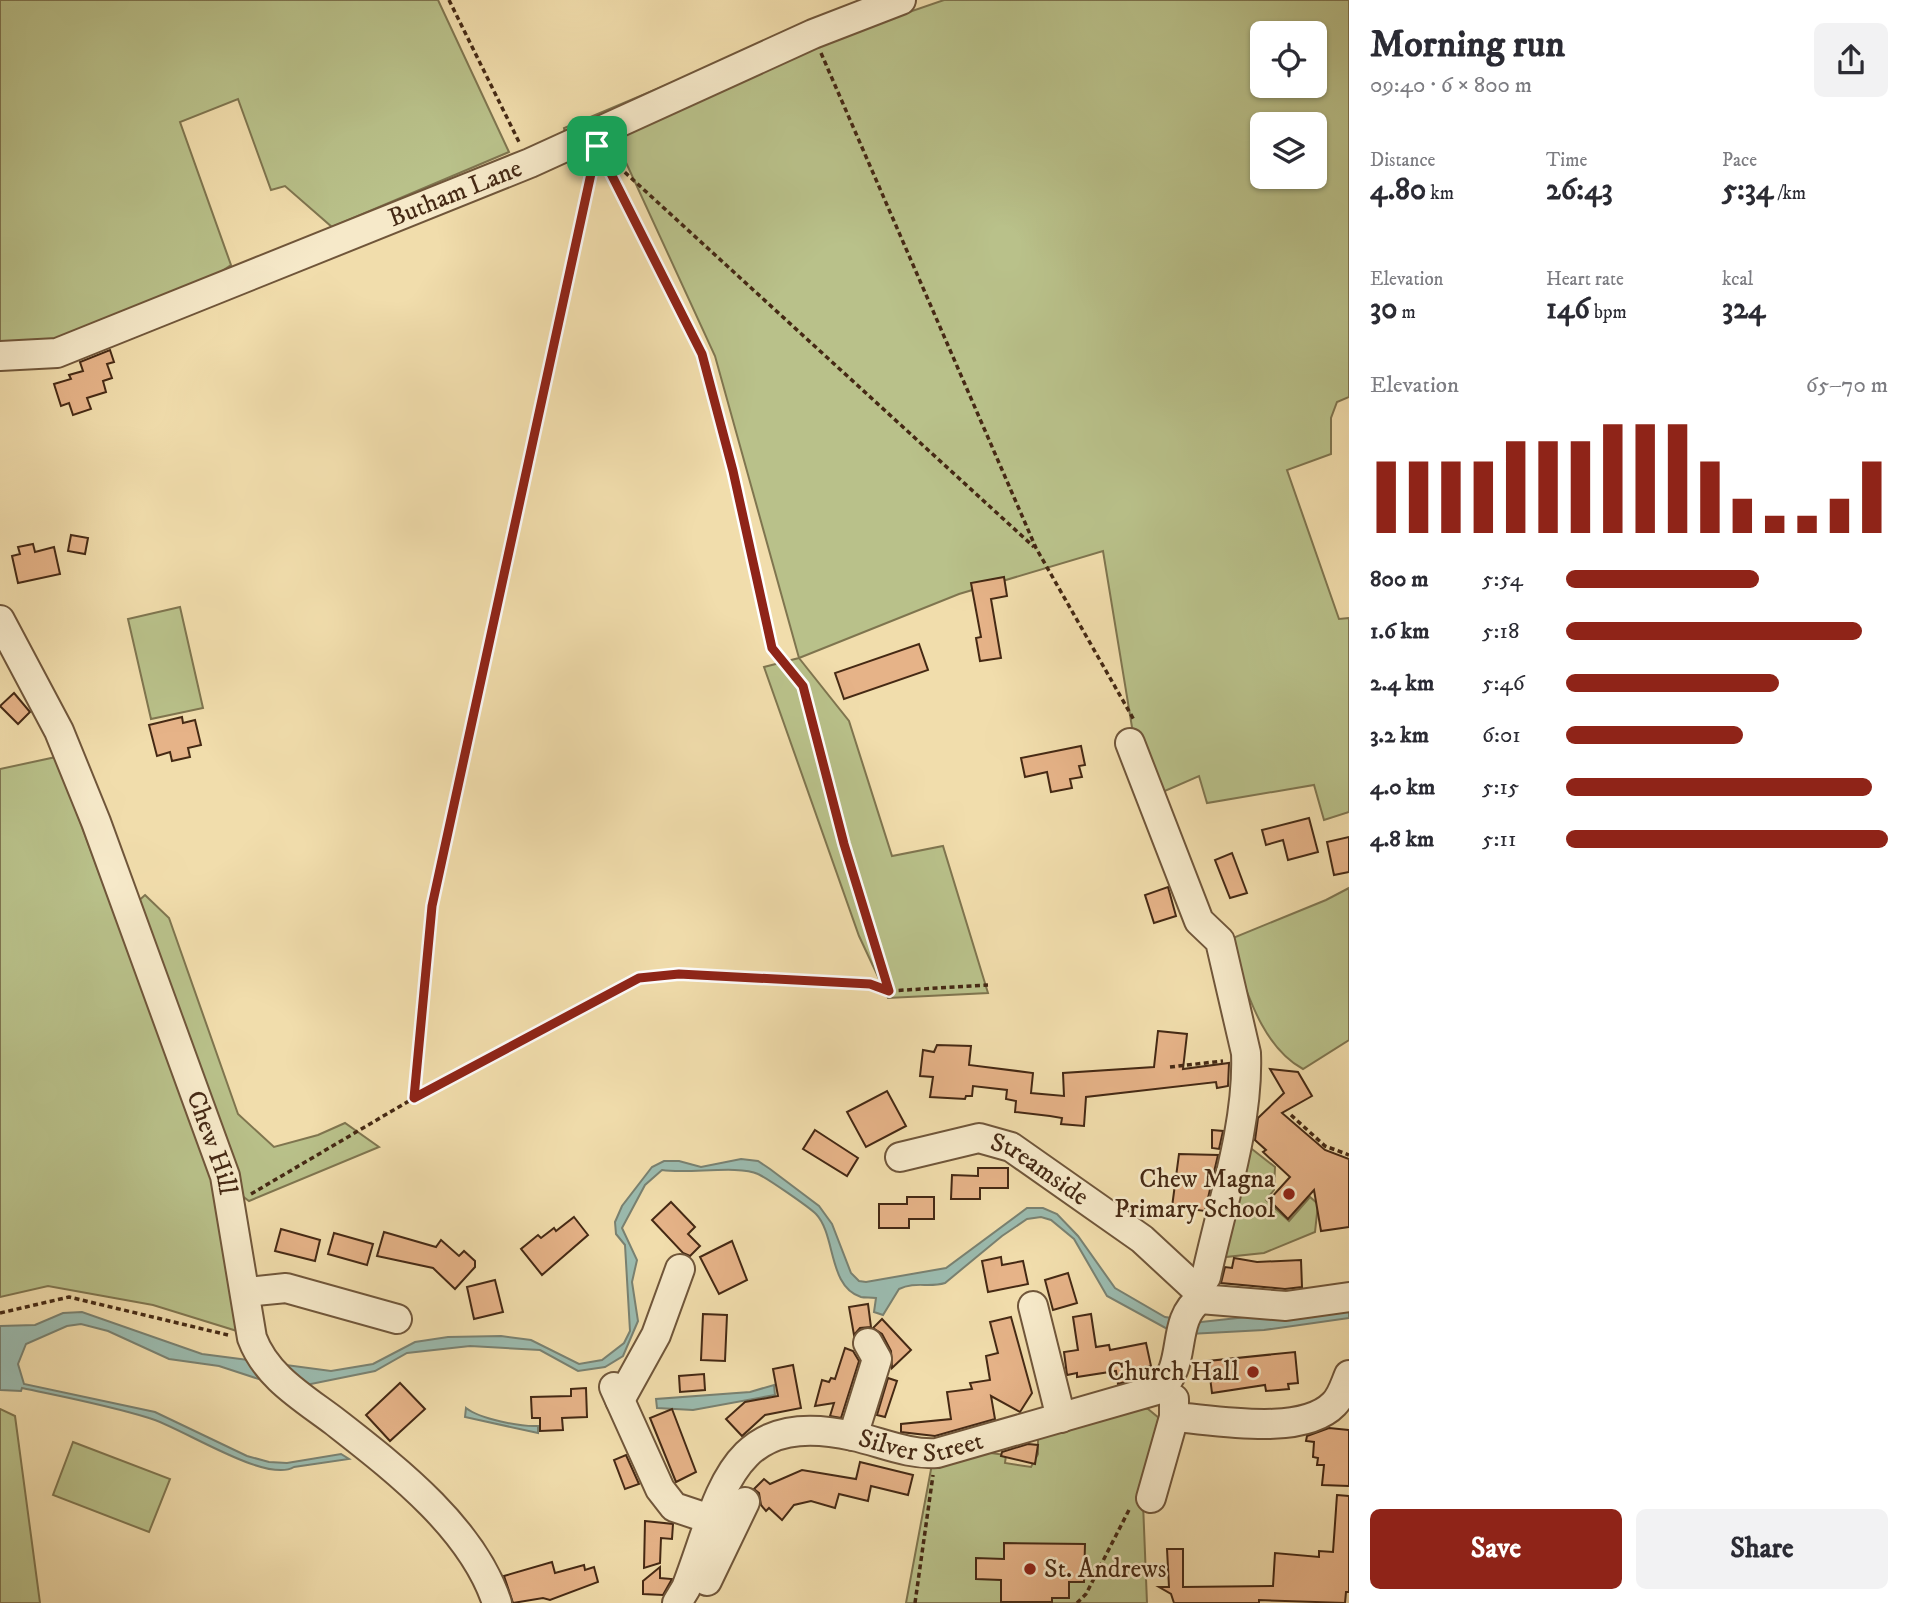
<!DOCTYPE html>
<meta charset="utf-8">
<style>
:root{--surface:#fff;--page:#f2f2f3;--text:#2b2b33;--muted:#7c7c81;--accent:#8f2418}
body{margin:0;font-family:"IM FELL DW Pica",serif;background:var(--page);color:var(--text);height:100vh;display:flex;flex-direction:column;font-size:26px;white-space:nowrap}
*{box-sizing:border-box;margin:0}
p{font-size:23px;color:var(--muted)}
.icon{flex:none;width:38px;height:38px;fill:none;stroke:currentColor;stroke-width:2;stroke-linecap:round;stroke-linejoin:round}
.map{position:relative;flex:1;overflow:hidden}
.panel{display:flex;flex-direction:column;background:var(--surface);width:560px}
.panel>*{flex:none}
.fabs{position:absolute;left:1250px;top:21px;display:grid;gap:14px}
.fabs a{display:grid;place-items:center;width:77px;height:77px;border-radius:10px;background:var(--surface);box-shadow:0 2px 5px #0004;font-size:35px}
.pin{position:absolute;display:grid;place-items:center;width:60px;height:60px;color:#fff;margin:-30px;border-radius:14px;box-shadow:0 4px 10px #0006}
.round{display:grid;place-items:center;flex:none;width:74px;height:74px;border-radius:10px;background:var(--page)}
.headline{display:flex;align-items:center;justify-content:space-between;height:119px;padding:0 21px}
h1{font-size:38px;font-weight:700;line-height:52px}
.stats{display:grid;grid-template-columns:repeat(3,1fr);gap:10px;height:119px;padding:7px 21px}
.stats div{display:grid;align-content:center}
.stats b{font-size:30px;font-weight:700}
.stats small{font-size:19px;font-weight:400}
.stats p{font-size:19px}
.chart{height:196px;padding:14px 21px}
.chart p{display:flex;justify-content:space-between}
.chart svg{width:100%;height:126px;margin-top:7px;stroke:var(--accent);stroke-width:6}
.button{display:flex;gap:14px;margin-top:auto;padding:14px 21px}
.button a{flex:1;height:80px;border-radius:10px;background:var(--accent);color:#fff;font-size:28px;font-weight:700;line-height:80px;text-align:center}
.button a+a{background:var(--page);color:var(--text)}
ul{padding:0 21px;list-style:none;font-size:23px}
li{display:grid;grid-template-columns:112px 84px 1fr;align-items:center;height:52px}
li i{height:18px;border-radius:9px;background:var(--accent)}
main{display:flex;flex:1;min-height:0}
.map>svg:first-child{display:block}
</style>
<main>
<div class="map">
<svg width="1349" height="1603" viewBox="0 0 1349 1603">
<rect width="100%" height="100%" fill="#f1ddac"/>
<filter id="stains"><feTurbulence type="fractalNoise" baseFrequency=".00286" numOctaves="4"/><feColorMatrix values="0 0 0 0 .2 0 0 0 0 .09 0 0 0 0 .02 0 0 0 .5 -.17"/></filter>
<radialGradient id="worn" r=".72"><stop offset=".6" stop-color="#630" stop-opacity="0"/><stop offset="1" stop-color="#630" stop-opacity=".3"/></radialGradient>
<g fill="#b9c18a" stroke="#7f754f" stroke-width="2" fill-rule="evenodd">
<polygon points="0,0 438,0 509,152 332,227 285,186 271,190 238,99 180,122 231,265 204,283 56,339 0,344"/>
<path d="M944,0h405v397l-12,5 -6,16v36l-44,16 52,149 10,-1v194l-25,8 -10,-35 -107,18 -8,-27 -55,24 -41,-249 -144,43 -160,64 50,63 43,135 51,-10 45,147 -100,5 -29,-62 -95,-269 35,-9 -84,-302 -98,-213 -47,13 -6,-28 240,-101 24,13zM1262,33h52v53h-52zM1262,124h52v53h-52z"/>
<polygon points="180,607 203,708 151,719 128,619"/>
<polygon points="56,757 214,1182 237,1331 153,1305 48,1286 0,1297 0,769"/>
<path d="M1349,888v152l-46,29c-44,-24 -58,-85 -75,-129l98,-40z"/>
<polygon points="145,895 169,918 238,1114 274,1147 318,1135 345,1123 379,1147 249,1201 237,1192 136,903"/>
<polygon points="1243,1142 1275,1167 1274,1190 1266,1200 1289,1221 1310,1197 1318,1204 1315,1232 1264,1253 1216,1258"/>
<path d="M1132,1407l16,2 11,9c2,22 -9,50 -20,68l4,17 4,100h-241l26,-139 51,-12 23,3 -1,8 26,4 7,-13v-26z"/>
<polygon points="0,1409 15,1416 40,1603 0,1603"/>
<polygon points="73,1442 170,1479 149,1532 53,1495"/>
</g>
<g fill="#9bbbaf" stroke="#798171" stroke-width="2">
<path d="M741,1159l17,2 12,8 49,37 13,18 19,49 8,8 7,1 80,-14 81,-60h16l14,6 21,22 37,52 50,29 36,5 148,-16v12l-85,12 -75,4 -18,-3 -64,-35 -33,-57 -23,-19 -10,-3 -14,2 -25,17 -57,47c-16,5 -30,-2 -46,6l-16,26 -9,-3 2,-14c-5,-1 -11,0 -15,-1 -33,-10 -25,-62 -45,-83 -7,-7 -49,-36 -58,-40 -19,-9 -70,0 -96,-4l-17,15 -23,43 15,32 -5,22 6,39 -15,35 -18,11 -27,4 -38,-21 -70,-4 -63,7 -32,18 -74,15 -27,-2 -55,-18 -50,-7 -61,-28 -27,-7 -14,2 -41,18 -8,20 6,20 131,28 92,44 22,6 18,1 54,-9 8,5 -55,8c-28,17 -113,-40 -145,-49 -42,-13 -85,-21 -127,-30l-1,3 -21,-1v-64l35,-1 28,-12 19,-1 120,42 129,17 42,-7 42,-22 33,-5 53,-1 30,4 48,24 23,-4 22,-17 6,-12 -5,-86 -9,-11 -1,-12 7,-16 30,-39 12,-6h15l22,6z"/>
<polygon points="774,1385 775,1395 693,1410 657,1408 656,1399 750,1392"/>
<path d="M466,1408c14,11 55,19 72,18v7l-73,-16z"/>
</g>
<g fill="#e6b388" stroke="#452914" stroke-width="2">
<polygon points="110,350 114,362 107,364 112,378 103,381 106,392 87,398 91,409 73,415 69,403 61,406 54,384 71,379 69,375 83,371 80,362"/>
<polygon points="71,535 88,538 85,554 68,551"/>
<polygon points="33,544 35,552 54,547 60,574 18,583 12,556 20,554 18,547"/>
<polygon points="1004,577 1007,596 991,599 1001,658 980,661 976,638 981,637 971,583"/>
<polygon points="919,644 928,670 844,699 835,673"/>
<polygon points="14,693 30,712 18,724 0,706"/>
<polygon points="182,717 183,723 195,720 201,745 188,748 190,757 172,761 170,752 157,756 149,725"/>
<polygon points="1081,746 1085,765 1079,766 1082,777 1070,779 1072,788 1051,792 1047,772 1025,777 1021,758"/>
<polygon points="1309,818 1318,852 1288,860 1283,840 1266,845 1262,830"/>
<polygon points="1349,837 1349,872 1334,875 1327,842"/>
<polygon points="1232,853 1247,893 1230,898 1215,860"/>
<polygon points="1168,887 1176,916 1154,923 1145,895"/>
<polygon points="1158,1031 1187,1034 1183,1069 1229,1063 1228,1086 1217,1088 1216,1082 1086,1097 1084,1126 1061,1124 1062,1118 1050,1116 1015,1112 1016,1101 1006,1099 1007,1090 973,1086 972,1096 966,1096 965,1099 930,1097 933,1077 920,1076 923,1050 934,1052 937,1045 971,1046 969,1065 1033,1073 1031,1093 1064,1096 1063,1073 1154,1067"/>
<polygon points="1270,1069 1298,1072 1312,1096 1282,1113 1325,1150 1349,1159 1349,1227 1321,1231 1314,1190 1288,1219 1269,1200 1290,1177 1263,1152 1266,1150 1255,1140 1258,1118 1284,1093"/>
<polygon points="887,1091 906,1126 866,1147 847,1112"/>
<polygon points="815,1130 858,1158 847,1176 803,1149"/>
<polygon points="1212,1130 1223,1131 1219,1149 1212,1148"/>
<polygon points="1179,1154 1218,1155 1205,1211 1172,1207"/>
<polygon points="978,1168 1008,1168 1008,1188 980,1188 980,1199 951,1199 952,1175 978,1176"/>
<polygon points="907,1197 934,1197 934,1219 909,1219 909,1228 879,1228 879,1204 907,1204"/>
<polygon points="671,1202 695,1227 688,1234 700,1246 690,1256 683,1253 652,1220"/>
<polygon points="574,1217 588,1235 542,1275 521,1249 538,1235 541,1238 554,1228 556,1231"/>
<polygon points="281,1229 320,1240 315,1261 275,1251"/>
<polygon points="384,1232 436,1247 441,1240 459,1256 464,1251 475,1261 475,1267 455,1289 433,1268 377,1256"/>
<polygon points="334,1233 373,1244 367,1265 328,1254"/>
<polygon points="732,1241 747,1280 719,1294 700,1257"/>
<polygon points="1001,1257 1002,1265 1023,1261 1028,1284 988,1292 982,1261"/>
<polygon points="1234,1258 1257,1262 1301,1260 1302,1287 1285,1289 1221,1283 1225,1267 1232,1268"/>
<polygon points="1068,1273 1077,1303 1053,1310 1045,1280"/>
<polygon points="495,1280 503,1312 474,1319 467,1287"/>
<polygon points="868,1304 871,1327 860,1328 854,1335 849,1307"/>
<polygon points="703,1314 727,1315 725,1361 701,1360"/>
<polygon points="1091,1314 1096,1347 1109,1345 1110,1350 1146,1343 1151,1366 1131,1371 1132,1380 1118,1384 1116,1371 1077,1377 1077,1373 1067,1375 1064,1352 1078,1350 1073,1317"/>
<polygon points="1011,1317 1032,1393 1020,1412 991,1396 995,1419 935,1436 901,1432 901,1424 951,1419 947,1392 972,1389 970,1383 990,1380 986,1356 998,1353 990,1322"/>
<polygon points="882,1319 911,1350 892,1368 891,1351 882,1334 873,1328"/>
<polygon points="845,1348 853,1351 859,1361 841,1418 830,1416 834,1403 815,1406 822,1380 829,1382 831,1378 835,1379"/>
<polygon points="1295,1352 1298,1383 1288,1384 1289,1389 1266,1391 1265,1385 1212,1393 1208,1361"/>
<polygon points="793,1365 801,1408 765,1415 742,1436 726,1419 745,1402 778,1396 773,1369"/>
<polygon points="704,1374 705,1390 680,1392 679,1376"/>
<polygon points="888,1378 897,1381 885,1417 877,1415"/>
<polygon points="400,1383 425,1409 390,1441 366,1415"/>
<polygon points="586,1388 587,1417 562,1418 563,1430 540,1431 540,1418 532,1418 531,1397 571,1396 571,1389"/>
<polygon points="672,1409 696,1472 676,1482 650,1418"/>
<polygon points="1329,1428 1349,1430 1349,1486 1322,1485 1324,1465 1317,1465 1318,1458 1313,1457 1314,1442 1306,1441 1307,1436"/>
<polygon points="1028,1444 1038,1445 1035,1464 1001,1456 1002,1452"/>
<polygon points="626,1455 639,1484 625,1489 614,1460"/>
<polygon points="860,1462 913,1475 908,1495 871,1486 868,1501 839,1494 835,1508 811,1501 794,1505 782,1520 769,1508 766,1511 761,1505 759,1493 754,1489 764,1479 770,1484 802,1470 856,1479"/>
<polygon points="1337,1495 1349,1496 1349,1592 1346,1592 1345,1603 1259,1600 1259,1603 1174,1603 1171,1594 1159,1587 1169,1587 1167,1549 1183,1549 1183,1587 1273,1586 1275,1553 1319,1557 1319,1551 1333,1552"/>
<polygon points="645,1521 673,1524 672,1539 661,1538 660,1563 644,1568"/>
<polygon points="1004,1543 1085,1544 1084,1582 1069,1582 1069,1598 1052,1598 1052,1602 1001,1602 1001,1580 976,1579 976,1558 1004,1559"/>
<polygon points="552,1562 555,1573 584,1565 585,1570 594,1567 598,1582 550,1600 543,1598 513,1603 504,1576"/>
<polygon points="660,1567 660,1578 672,1579 663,1595 643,1594 643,1581"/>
</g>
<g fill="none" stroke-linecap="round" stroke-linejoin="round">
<defs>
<g id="minor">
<path id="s1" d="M0,356l57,-3 473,-190 283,-129 88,-34"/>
<path id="s2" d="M0,620l59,111 37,91 129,354 27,162c14,38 50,59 82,83 60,47 138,106 163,182"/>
<path d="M1130,743l69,178 21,20 26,112c3,71 -25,154 -40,224l-10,12 4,10"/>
<path id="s3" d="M900,1157l79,-19 32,9 131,92 54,50"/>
<polyline points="247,1292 286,1288 397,1319"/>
<polyline points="1200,1299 1286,1306 1349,1297"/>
<polyline points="1033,1306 1061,1418"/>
<polyline points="614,1387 660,1489 674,1507 713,1520"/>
<polyline points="620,1400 656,1335 680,1269"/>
<path d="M1174,1417c42,3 128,20 160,-13 8,-8 11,-20 15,-29"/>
<polyline points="853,1436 877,1359 868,1343"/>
<polyline points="1151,1498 1174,1417 1174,1399"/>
<polyline points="707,1581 745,1502"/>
<path id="s4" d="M677,1603l9,-15c36,-93 42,-180 167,-152 28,6 55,19 84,17l223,-64c28,-24 10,-68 40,-90"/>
</g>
</defs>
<use href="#minor" stroke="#70563a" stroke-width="32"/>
<g stroke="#452914" stroke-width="3.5" stroke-dasharray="5 3.5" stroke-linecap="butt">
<polyline points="449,0 519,142"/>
<polyline points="821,53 1036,548 1134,720"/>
<polyline points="606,155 1034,547"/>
<polyline points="601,156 702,354 733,471 772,648 803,686 844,844 889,991"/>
<polyline points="1170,1067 1223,1061"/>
<polyline points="414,1098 431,906 594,158"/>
<polyline points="1291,1115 1325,1146 1349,1155"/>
<polyline points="251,1194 414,1098 639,978 679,974 870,984 889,991 988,985"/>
<polyline points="0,1313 69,1297 228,1335"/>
<polyline points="915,1603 933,1475"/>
<polyline points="1077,1603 1086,1594 1130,1508"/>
</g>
<use href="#minor" stroke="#f6e9c9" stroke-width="28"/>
</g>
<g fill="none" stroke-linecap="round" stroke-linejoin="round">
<defs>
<polygon id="route" points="597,146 702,354 733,471 772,648 803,686 844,844 889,991 870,984 679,974 639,978 414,1098 432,906"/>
</defs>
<use href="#route" stroke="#fff" stroke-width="14"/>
<use href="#route" stroke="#8f2418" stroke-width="9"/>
</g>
<g fill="#8f2418" stroke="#f6e9c9" stroke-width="2.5">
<circle cx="1289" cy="1194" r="7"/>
<circle cx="1253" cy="1372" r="7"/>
<circle cx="1030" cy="1569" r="7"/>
</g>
<g text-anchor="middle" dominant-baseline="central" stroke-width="5" stroke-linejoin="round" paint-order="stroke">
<g font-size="26" fill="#452914" stroke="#f6e9c9">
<text stroke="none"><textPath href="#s1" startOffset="486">Butham Lane</textPath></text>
<text stroke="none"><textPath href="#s2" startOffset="565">Chew Hill</textPath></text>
<text stroke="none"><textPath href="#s3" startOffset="150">Streamside</textPath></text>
<text stroke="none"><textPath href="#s4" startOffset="348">Silver Street</textPath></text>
</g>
<g font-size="26" fill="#452914" stroke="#f6e9c9" text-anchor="end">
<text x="1275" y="1179">Chew Magna<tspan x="1275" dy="30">Primary School</tspan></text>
<text x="1239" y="1372">Church Hall</text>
<text x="1044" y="1569" text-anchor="start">St. Andrews</text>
</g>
</g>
<rect width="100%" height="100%" filter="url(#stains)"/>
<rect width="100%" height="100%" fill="url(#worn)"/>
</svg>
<div class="fabs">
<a><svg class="icon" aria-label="locate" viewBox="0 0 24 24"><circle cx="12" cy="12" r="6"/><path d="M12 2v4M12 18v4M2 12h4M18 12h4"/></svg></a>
<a><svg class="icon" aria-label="layers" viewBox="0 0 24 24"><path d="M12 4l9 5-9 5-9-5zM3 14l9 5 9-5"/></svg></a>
</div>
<div class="pin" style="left:597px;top:146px;background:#1e9e55"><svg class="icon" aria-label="arrive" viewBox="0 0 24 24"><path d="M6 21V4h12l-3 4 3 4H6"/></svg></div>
</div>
<section class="panel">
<div class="headline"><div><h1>Morning run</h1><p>09:40 · 6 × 800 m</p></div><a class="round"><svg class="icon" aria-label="share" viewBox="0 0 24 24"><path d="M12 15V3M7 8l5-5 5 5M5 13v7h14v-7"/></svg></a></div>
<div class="stats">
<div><p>Distance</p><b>4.80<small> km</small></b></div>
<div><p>Time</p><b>26:43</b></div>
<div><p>Pace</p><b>5:34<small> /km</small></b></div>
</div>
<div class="stats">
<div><p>Elevation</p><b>30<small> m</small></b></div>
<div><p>Heart rate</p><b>146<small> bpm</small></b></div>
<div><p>kcal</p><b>324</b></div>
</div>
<div class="chart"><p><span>Elevation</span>65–70 m</p>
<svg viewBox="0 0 160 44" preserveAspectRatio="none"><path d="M5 44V19M15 44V19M25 44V19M35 44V19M45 44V12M55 44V12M65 44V12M75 44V6M85 44V6M95 44V6M105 44V19M115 44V32M125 44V38M135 44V38M145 44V32M155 44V19"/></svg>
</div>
<ul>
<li><b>800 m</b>5:54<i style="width:60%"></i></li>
<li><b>1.6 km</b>5:18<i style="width:92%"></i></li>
<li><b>2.4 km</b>5:46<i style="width:66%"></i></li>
<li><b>3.2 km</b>6:01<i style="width:55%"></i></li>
<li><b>4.0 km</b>5:15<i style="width:95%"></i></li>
<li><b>4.8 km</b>5:11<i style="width:100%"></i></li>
</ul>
<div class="button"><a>Save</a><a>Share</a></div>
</section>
</main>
